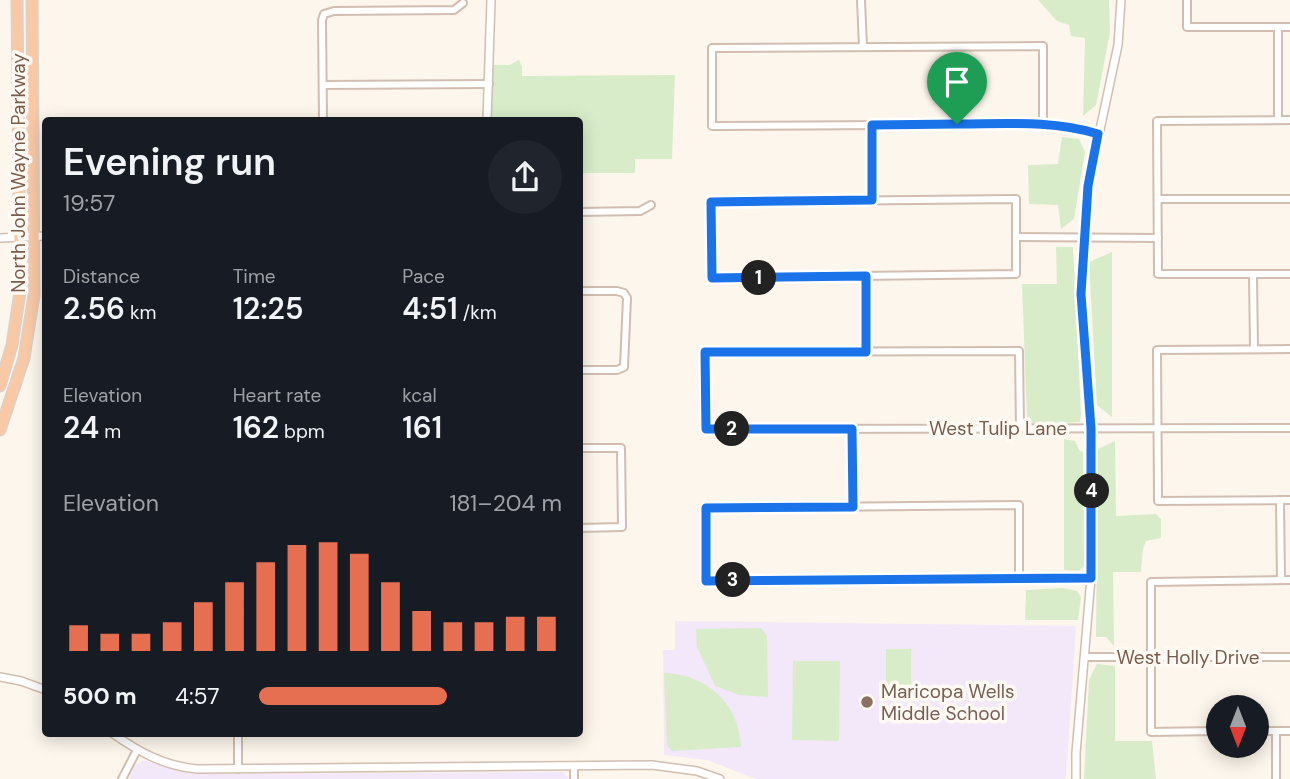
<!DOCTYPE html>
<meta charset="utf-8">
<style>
:root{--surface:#171b24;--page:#20242c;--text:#f1f3f6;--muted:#9ea1a6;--accent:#e76f51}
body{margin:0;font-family:"DM Sans",sans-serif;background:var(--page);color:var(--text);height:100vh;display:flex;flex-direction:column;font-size:26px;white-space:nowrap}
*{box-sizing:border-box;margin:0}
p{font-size:23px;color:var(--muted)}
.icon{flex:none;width:38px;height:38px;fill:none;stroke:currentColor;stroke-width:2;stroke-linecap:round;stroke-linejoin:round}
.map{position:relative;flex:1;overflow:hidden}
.side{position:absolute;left:42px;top:117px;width:541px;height:620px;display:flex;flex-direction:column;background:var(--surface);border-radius:7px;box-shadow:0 4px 18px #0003}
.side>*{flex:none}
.needle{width:46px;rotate:180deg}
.tools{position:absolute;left:1206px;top:695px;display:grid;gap:14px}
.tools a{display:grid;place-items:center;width:63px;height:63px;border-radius:50%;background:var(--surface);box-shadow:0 4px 18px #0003;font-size:35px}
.pin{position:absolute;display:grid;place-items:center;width:60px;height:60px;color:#fff;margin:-72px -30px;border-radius:50% 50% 50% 0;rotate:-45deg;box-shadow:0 0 7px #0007}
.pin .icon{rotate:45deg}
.km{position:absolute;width:35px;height:35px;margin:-18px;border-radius:50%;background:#222;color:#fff;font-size:19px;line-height:35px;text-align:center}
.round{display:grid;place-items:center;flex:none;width:74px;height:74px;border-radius:37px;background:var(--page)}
.overview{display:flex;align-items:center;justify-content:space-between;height:119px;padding:0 21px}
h1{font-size:38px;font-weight:600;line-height:52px}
.stats{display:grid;grid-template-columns:repeat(3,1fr);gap:10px;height:119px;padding:7px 21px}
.stats div{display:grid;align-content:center}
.stats b{font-size:30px;font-weight:600}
.stats small{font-size:19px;font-weight:400}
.stats p{font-size:19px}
.chart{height:196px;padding:14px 21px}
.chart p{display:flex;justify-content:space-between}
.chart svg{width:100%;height:126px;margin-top:7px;stroke:var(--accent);stroke-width:6}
ul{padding:0 21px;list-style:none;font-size:23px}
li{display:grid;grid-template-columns:112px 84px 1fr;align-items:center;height:52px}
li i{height:18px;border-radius:9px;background:var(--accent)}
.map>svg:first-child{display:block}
</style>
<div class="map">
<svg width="1290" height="779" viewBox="0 0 1290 779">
<rect width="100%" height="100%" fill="#fdf6ec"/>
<g fill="#f3e8fa">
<polygon points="675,621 1076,626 1066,779 756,779 707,760 664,755 663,650 675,650"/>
<polygon points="142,760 192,774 563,772 569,779 129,779 134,767"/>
</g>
<g fill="#d8ecc9">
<polygon points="1038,0 1109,0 1110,32 1096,105 1083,116 1085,38 1071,36 1069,25 1057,21"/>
<polygon points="519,60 522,67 522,76 675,75 672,159 635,159 635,173 582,173 583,212 579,212 579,121 487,121 489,65 509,65"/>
<polygon points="1062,137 1079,139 1085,152 1074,219 1061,229 1058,205 1029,204 1028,165 1058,164"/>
<polygon points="1056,247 1073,247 1081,414 1080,422 1029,424 1027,418 1022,284 1057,284"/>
<polygon points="1112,252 1112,417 1097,405 1089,262"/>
<polygon points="1064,439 1075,441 1079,450 1083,452 1084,566 1079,571 1064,570"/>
<polygon points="1115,441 1116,516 1156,514 1161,519 1161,538 1146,541 1143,549 1141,572 1113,572 1114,646 1106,637 1096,637 1098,449"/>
<polygon points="1062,588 1077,591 1081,597 1078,620 1025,620 1026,590"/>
<polygon points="761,628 767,636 768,697 739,695 715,686 697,647 696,629"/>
<rect x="886" y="649" width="25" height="46"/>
<polygon points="793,661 840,661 839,741 792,740"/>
<polygon points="1097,664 1115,666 1115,741 1152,741 1156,779 1084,779 1089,680"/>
<path d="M664,673c43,1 75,31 77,74l-69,4 -5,-5z"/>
</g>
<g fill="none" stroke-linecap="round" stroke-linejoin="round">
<defs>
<g id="minor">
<polyline points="861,0 863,47"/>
<polyline points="1187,0 1187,27 1290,27"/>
<polyline points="1278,27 1278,120"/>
<polyline points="323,85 489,84"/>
<polyline points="1290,120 1157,121 1158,274 1290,274"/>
<polyline points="323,121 322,20 324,14 334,11 454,10 463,3"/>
<path d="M1043,124v-78l-331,2v78l331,-2c19,0 37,5 55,10"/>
<polygon points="1016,199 1016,274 712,278 711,202"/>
<polyline points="1158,199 1290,199"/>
<polyline points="871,200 872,125"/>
<polyline points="579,212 640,211 651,205"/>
<polyline points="1016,237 1158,238"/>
<polyline points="1253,274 1254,349"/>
<polyline points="866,276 866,352"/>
<polyline points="579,291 617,291 624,293 627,298 624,367 617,370 579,370"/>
<polyline points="1290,349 1157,350 1158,501 1290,500"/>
<polyline points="1020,428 1019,351 705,352 707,429 1290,428"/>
<polyline points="852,429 853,507"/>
<polyline points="579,448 621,448 622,527 579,528"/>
<polyline points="1280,500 1281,580"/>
<polyline points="1019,579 1019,505 706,508 706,581 1091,578"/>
<polyline points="1086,657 1290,657"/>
<polyline points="1218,731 1151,732 1151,582 1290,580"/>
<polyline points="1256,731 1290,731"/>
<polyline points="1276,731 1276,779"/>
<polyline points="238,733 238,769"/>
<polyline points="574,767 574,779"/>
<polyline points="122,779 137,750"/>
</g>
<g id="tertiary">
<polyline points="487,121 491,0"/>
<polyline points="0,238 46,236"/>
<polyline points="0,677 21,681 46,690"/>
<path d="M112,733c27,19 52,33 85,36l455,-4 45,6 23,8"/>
<polyline points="1076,779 1076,753 1091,578 1091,428 1084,347 1082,257 1088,186 1118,45 1121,0"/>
</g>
<g id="trunk">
<polyline points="0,386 12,345 20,292 17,0"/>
<polyline points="0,430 24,358 34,295 32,0"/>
</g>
</defs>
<use href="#minor" stroke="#d1beb0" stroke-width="10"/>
<use href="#tertiary" stroke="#d1beb0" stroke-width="10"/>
<use href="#trunk" stroke="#dad1cd" stroke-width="13"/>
<use href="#minor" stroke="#fff" stroke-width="6"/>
<use href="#tertiary" stroke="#fff" stroke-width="7"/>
<use href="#trunk" stroke="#f9c8a4" stroke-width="10"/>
</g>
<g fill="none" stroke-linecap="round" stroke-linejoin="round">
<defs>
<path id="route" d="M957,124c48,0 95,-4 141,10l-10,52 -7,108 10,134v150l-385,3v-73l147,-1 -1,-78h-146l-1,-77h161v-76l-154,2 -1,-76 161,-2v-75z"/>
</defs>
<use href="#route" stroke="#fff" stroke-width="14"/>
<use href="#route" stroke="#1a73e8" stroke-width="9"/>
</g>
<circle fill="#8d6e63" stroke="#fffaf3" stroke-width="2.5" cx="867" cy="702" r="7"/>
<g text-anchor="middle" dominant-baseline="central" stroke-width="7" stroke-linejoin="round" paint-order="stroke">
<g font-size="19" fill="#7a5c4d" stroke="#fffaf3">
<text transform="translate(18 173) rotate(-90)">North John Wayne Parkway</text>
<text x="998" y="428">West Tulip Lane</text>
<text x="1188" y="657">West Holly Drive</text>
</g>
<g font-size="19" fill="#785e54" stroke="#fffaf3" text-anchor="start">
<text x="881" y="691">Maricopa Wells<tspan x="881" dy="22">Middle School</tspan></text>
</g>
</g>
</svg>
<div class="tools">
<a><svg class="needle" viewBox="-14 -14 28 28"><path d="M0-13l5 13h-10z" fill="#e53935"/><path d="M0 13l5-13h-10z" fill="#9ea1a6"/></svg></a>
</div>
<div class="pin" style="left:957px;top:124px;background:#1e9e55"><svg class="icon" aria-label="arrive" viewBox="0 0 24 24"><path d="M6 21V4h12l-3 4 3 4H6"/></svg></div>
<b class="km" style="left:759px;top:278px">1</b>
<b class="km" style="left:732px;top:429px">2</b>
<b class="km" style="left:733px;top:580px">3</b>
<b class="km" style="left:1092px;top:491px">4</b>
<section class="side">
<div class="overview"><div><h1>Evening run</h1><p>19:57</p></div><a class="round"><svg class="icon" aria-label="share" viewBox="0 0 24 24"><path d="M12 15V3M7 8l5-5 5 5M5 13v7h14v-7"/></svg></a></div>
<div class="stats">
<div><p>Distance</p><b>2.56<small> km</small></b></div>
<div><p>Time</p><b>12:25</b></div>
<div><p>Pace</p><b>4:51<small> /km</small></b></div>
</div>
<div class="stats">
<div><p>Elevation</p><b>24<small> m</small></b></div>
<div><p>Heart rate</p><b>162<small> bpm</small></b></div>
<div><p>kcal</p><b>161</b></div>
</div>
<div class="chart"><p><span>Elevation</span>181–204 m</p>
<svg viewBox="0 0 160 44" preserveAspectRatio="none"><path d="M5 44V35M15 44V38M25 44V38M35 44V34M45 44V27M55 44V20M65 44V13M75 44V7M85 44V6M95 44V10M105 44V20M115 44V30M125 44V34M135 44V34M145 44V32M155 44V32"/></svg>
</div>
<ul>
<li><b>500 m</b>4:57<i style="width:62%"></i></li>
</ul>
</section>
</div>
